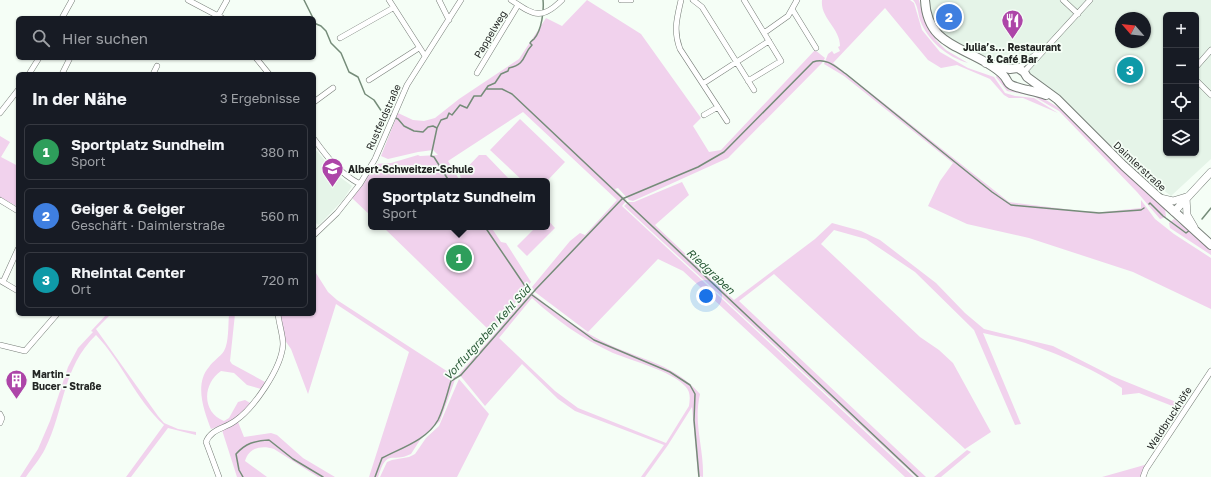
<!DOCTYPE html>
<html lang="de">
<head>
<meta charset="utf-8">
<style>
  body { margin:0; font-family:"Golos Text",sans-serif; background:#20242c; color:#f1f3f6 }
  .controls { position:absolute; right:12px; top:12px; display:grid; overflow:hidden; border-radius:6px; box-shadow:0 1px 3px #0004 }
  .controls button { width:36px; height:36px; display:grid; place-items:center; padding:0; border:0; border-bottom:1px solid #363941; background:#171b24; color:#f1f3f6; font:20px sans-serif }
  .compass { position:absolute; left:1115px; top:12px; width:36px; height:36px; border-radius:50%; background:#171b24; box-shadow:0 1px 3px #0004; rotate:298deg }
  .you { position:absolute; left:706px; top:296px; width:14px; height:14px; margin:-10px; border:3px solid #fff; border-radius:50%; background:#1a73e8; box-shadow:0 0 0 6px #1a73e833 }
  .badge { display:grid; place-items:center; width:26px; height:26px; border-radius:50%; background:#0b8043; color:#fff; font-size:13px; font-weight:700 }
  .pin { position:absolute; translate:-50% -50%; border:2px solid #fff; box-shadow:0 1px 4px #0006 }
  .popup { position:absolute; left:368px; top:178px; width:182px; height:52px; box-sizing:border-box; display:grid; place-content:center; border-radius:6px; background:#171b24; filter:drop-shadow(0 1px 3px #0005); font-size:13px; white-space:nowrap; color:#9ea1a6 }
  .popup b { font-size:15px; color:#f1f3f6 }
  .popup::after { content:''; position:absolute; left:50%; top:100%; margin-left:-8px; border:8px solid transparent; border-top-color:#171b24 }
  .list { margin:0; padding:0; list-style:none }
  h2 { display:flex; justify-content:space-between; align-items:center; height:52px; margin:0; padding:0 16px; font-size:17px }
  h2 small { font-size:13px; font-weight:400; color:#9ea1a6 }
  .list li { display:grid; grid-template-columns:26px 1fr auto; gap:12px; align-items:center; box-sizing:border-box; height:56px; margin:0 8px 8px; padding:0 8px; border:1px solid #363941; border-radius:6px }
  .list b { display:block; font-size:15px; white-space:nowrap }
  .list p { margin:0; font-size:13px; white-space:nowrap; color:#9ea1a6 }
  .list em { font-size:13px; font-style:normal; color:#9ea1a6 }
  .icon { flex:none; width:22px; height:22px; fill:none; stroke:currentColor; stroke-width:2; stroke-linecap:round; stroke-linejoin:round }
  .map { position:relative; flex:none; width:1211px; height:477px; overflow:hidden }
  .search { position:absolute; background:#171b24; box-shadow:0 1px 3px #0004; left:16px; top:16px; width:300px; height:44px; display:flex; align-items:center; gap:10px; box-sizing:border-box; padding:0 14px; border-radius:6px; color:#9ea1a6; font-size:15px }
  .panel { position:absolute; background:#171b24; box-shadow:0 1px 3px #0004; left:16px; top:72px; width:300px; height:244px; border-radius:6px }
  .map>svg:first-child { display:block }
  .built { fill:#e5f4e8; fill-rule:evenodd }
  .green { fill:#f1d2ed; fill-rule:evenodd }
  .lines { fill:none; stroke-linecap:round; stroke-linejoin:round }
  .stream { stroke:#758c79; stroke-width:1.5 }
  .street-casing { stroke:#767d77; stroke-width:6 }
  .secondary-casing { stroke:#767d77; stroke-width:8 }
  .primary-casing { stroke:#767d77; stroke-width:10 }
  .street { stroke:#fff; stroke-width:5 }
  .secondary { stroke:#fff; stroke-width:7 }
  .primary { stroke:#fff; stroke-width:8 }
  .labels { text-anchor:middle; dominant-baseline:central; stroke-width:3.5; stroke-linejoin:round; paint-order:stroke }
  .street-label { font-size:10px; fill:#232624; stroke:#f5fef6 }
  .poi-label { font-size:10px; font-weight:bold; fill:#232624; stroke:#f5fef6; text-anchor:start }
  .water-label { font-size:11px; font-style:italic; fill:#275835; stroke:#f5fef6 }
</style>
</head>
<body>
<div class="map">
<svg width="1211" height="477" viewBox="0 0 1211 477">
  <rect width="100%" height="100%" fill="#f5fef6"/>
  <path class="built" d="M925 0H1211V159L1171 196 1118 154 1057 96 1020 72 970 54 936 32ZM1166 15H1196V153H1166ZM1121 18H1145V42H1121Z
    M317 151 336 174 352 186 343 200 319 225 314 222V152Z"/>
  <path class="green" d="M587 0 641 34 701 118 693 126 709 152 721 150 815 50 825 58 822 63 728 158 633 201 629 200 618 188 615 189 627 200 622 206 914 477H905L683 271 658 259 588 332 535 292 532 287 570 241 580 233 585 235 617 200 523 112 448 161 460 181H371V216L352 198 375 164 391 163 418 155 420 156 438 155 433 150 418 152 388 159 381 156 398 113 413 120 424 121 435 118 459 99 519 59 546 18 562 26Z
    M822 0H910L914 3 922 30 940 52 968 68 994 77 1005 93 1015 96 1034 98 1058 113 1023 98H1009L1004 95 990 79 957 65 941 68 928 60 885 8 833 63 1009 202 1081 211 1102 212 1141 208V200L1155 219 1174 234 1211 258V309L1133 272 1029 238 967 224 928 206 940 181 953 163 844 76 824 64 828 54 832 51 834 54 840 51 838 47 840 46C840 28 820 18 822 0Z
    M913 0H919L924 20 936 40 946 50 968 63C947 57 928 41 920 20 918 14 918 5 913 0Z
    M997 75 1009 90 1036 94 1061 109 1165 209 1166 217 1160 219 1137 192 1059 111 1033 96 1007 91 996 77Z
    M520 119 565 162 547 181H523L490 150Z
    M0 136 10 142 1 157 18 166V207L0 197Z
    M479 155H486L511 181H462L460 175Z
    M682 182 689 195 655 225 734 300 815 239 832 223 861 231 880 240 936 283 965 313 984 329 1053 346 1112 376 1186 406 1180 409 1139 393 1122 395V388C1099 372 1061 355 1034 346 1018 340 1000 337 983 333L1021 424 1015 425 974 330 915 272 866 239 834 230 821 244 920 337 939 350 953 363 991 432 965 449 774 274 739 301 926 477H916L624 206 628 202H634Z
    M547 219 555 228 527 256 517 246 536 227H547Z
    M1174 219 1211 249V255L1170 228 1169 223Z
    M383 227H491L501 242 506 243 531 282 493 332 490 331Z
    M314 270 328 292 337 300 456 377 440 421 420 440 411 454C390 464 388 447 378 477H369L409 352 336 304 308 394 291 349 284 339 280 314H314Z
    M528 292H531C555 312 582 332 610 345 643 360 675 365 700 394 693 424 704 447 703 477L698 476 692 407 668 445 645 477H641L664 445 575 411 558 399 522 364 485 406 459 374 498 330ZM532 298C557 321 583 339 613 353 633 361 671 371 685 386 691 392 690 399 689 406L666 443 578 408 555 391 499 338Z
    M107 314H111L96 329 158 416 164 423 178 429 196 432V435L168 428 131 477H126L164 425C136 400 122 362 96 335 62 368 65 409 45 449 40 459 32 468 26 477H20L38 449 50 421 68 367 78 348 93 332 91 331Z
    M229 314H235L230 361 232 364 265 382 261 389 247 385 234 373 221 371C203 383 201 412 224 421L229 418 238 402 245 400 252 404C240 417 228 424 211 429 204 411 194 384 209 367 213 361 220 357 224 351 229 342 228 325 229 314Z
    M459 379 489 414 457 477H380L387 462 392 460 409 457 415 454 426 438 439 426Z
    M238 422 244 437 271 433 277 435 303 458 335 477H318L274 449C262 445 249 447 245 461L267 477H237L222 430Z
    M967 450 971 452 941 477H934Z
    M1148 464 1144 473 1140 477H1102Z"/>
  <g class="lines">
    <path class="stream" d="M304 0 313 18
      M314 23 321 26 326 31 331 43 341 53 349 72 358 77 365 94 374 100 382 112 398 119 404 126 414 131 423 132 428 127 433 126 437 128 441 120 447 118 449 113 452 115 460 105 467 108 474 96H481L488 86 495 83 501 74 508 71 509 68C527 64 522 55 532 45L530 43C531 41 533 40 534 39 542 30 544 10 543 0
      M487 89H502L512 94 918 477
      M437 128 431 156 434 157 449 181
      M1149 204 1150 203 1163 216 1186 233 1190 230
      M1202 219 1211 208
      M485 227 525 286
      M532 295 594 340 670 372 690 385 695 394 694 420 699 477
      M243 477 239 470 236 454C246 443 254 441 269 440L293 459 323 477
      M375 477 382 458C401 448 427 440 438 420 444 408 447 394 451 381L461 375 536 289 622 199 698 167 724 152 813 62C826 57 836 67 846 74L992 192 1011 205 1099 213 1141 210 1144 208"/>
    <defs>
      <path id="street" d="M188 0 222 18
        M389 0 425 56
        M439 0 449 20
        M511 0C534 15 541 21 562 0
        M621 0H631
        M681 0C677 18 673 31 680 49L727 121
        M693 0 702 7 754 90
        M744 0 781 61 748 81
        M1063 0 1078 14
        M792 9 816 48
        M218 16 227 0
        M62 18 72 0
        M764 33 788 16 797 0
        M340 38 393 8
        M256 58 269 74
        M1196 67 1211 50
        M1018 68 1036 54
        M1024 72 1090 0
        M477 73 518 5
        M29 74 39 58
        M62 74 70 58
        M153 74 157 66
        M369 80 419 48
        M1196 80 1211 95
        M704 83 769 41
        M314 102 333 88
        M0 113 18 90
        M704 115 718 107
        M314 139C327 157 339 173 360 184
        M0 200 18 211
        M314 235 337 213 360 184 375 159 407 85 461 0
        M1 281 18 291
        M3 282 18 249
        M0 345 25 351 57 314
        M0 414 2 418 0 423
        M219 477 206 442C211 429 224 429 235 421 253 409 282 368 283 344 283 335 279 324 278 314
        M1143 477 1146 469 1211 371"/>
      <path id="secondary" d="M1186 197 1187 215 1194 227
        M1160 198 1173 201 1186 197
        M1174 212 1211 172"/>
      <path id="primary" d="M925 0C927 42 957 45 987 63 992 66 1000 71 1004 76 1007 79 1007 83 1011 85 1019 89 1036 91 1046 95
        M986 63 1010 69 1018 68 1024 72 1027 77 1057 99 1124 166 1211 245"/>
    </defs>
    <use href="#street" class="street-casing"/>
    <use href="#secondary" class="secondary-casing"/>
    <use href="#primary" class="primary-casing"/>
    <use href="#street" class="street"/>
    <use href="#secondary" class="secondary"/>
    <use href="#primary" class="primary"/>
  </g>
  <defs>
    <symbol id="restaurant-pin" viewBox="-11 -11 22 30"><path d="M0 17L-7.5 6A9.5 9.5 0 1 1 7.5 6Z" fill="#ad45a8" stroke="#f5fef6"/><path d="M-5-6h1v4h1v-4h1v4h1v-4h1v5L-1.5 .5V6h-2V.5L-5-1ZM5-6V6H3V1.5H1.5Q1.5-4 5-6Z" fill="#fff"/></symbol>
    <symbol id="school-pin" viewBox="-11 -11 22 30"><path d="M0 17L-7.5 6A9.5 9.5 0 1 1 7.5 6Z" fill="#ad45a8" stroke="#f5fef6"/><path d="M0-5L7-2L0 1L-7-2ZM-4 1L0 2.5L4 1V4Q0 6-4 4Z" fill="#fff"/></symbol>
    <symbol id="building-pin" viewBox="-11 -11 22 30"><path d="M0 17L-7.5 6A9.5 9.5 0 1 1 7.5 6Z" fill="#ad45a8" stroke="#f5fef6"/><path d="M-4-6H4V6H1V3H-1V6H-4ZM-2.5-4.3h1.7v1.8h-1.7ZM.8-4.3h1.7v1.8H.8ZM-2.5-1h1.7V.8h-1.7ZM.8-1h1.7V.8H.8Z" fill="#fff"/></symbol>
  </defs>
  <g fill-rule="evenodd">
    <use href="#restaurant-pin" x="1000" y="8" width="25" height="34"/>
    <use href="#school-pin" x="320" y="156" width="25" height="34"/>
    <use href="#building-pin" x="4" y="368" width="25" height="34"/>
  </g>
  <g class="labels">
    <g class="street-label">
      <text transform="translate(490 34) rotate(-59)">Pappelweg</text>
      <text transform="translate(383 117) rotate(-66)">Rustfeldstraße</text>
      <text transform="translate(1140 166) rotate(43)">Daimlerstraße</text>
      <text transform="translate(1169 418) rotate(-57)">Waldbruckhöfe</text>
    </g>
    <g class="poi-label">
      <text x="1012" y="47" text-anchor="middle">Julia’s… Restaurant<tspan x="1012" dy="12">&amp; Café Bar</tspan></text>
      <text x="348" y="169">Albert-Schweitzer-Schule</text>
      <text x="32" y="374">Martin -<tspan x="32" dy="12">Bucer - Straße</tspan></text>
    </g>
    <g class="water-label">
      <text transform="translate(711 271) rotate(43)">Riedgraben</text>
      <text transform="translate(487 332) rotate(-48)">Vorflutgraben Kehl Süd</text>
    </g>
  </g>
</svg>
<div class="controls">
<button>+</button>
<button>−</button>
<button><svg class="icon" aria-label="locate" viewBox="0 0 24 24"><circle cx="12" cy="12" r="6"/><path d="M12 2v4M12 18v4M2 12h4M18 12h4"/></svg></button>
<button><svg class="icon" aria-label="layers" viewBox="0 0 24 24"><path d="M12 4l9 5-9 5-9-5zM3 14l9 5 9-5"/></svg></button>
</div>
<svg class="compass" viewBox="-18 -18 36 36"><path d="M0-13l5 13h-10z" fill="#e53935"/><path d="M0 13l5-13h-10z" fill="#9ea1a6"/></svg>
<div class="you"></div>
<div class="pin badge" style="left:459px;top:258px;background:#2e9e5b">1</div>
<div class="popup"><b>Sportplatz Sundheim</b>Sport</div>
<div class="pin badge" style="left:949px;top:17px;background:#3f7fe0">2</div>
<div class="pin badge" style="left:1130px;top:70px;background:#0f9aa8">3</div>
<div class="search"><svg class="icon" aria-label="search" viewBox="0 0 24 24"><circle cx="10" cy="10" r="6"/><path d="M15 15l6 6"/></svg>Hier suchen</div>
<section class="panel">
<h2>In der Nähe<small>3 Ergebnisse</small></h2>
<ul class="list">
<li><span class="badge" style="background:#2e9e5b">1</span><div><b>Sportplatz Sundheim</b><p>Sport</p></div><em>380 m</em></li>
<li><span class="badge" style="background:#3f7fe0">2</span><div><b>Geiger &amp; Geiger</b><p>Geschäft · Daimlerstraße</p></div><em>560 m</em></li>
<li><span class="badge" style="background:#0f9aa8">3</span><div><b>Rheintal Center</b><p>Ort</p></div><em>720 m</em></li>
</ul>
</section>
</div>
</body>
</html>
